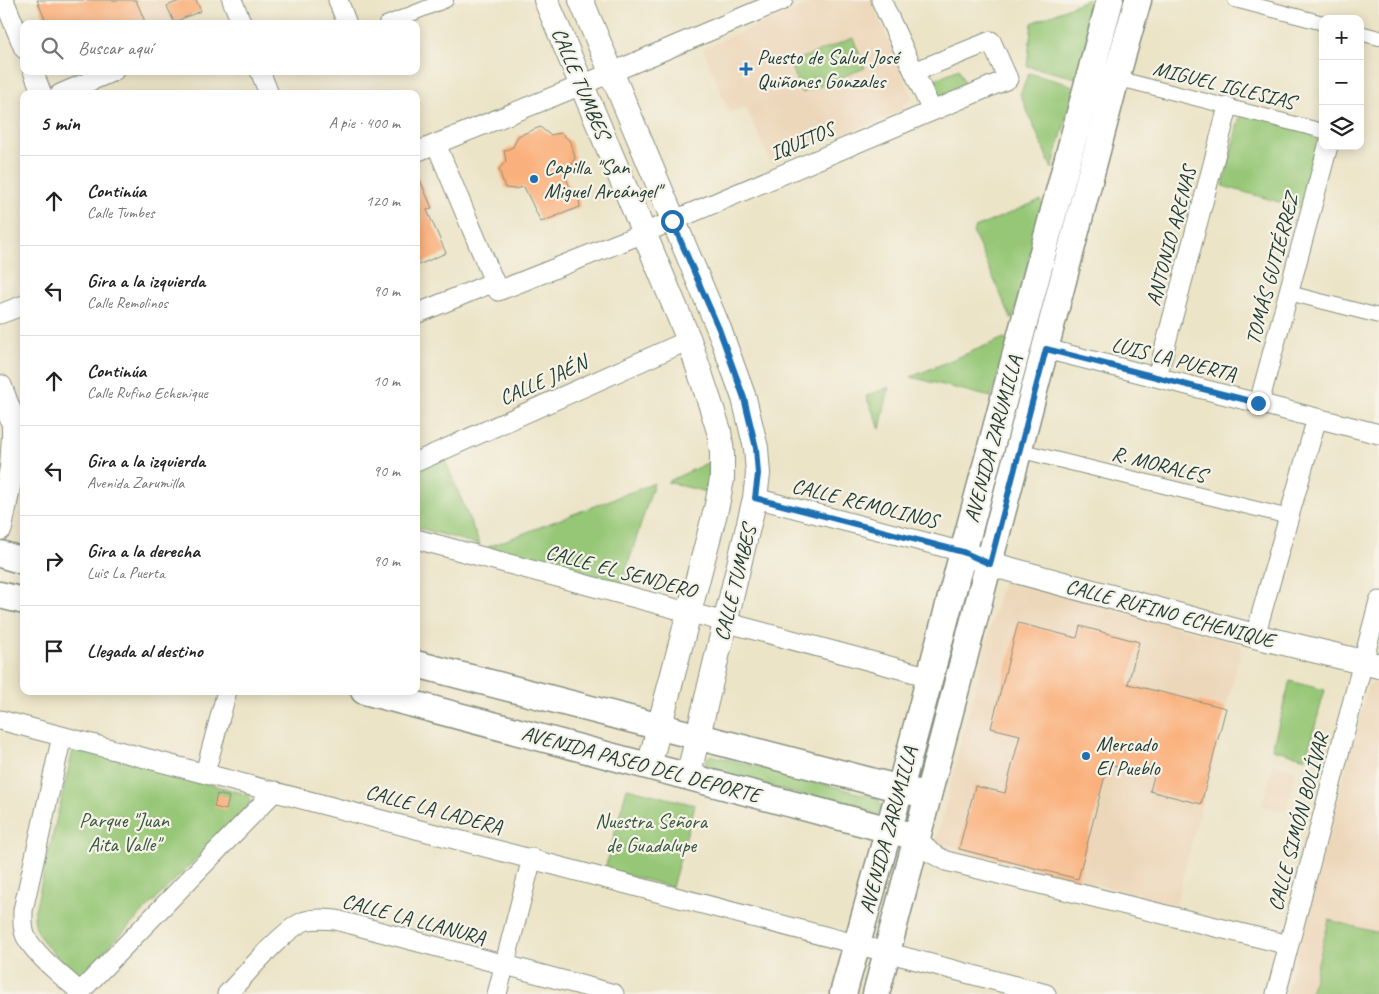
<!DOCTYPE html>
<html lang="es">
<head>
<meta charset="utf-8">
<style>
  body { margin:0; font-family:Caveat,sans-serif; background:#f2f2f2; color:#222 }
  .controls { position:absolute; right:15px; top:15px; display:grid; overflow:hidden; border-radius:10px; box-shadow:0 2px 12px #0003 }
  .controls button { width:45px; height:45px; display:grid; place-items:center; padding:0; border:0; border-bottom:1px solid #e0e0e0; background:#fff; color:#222; font:25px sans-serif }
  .stop { position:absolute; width:15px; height:15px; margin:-11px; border:4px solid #1f6fb2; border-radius:50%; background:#fff }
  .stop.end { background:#1f6fb2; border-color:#fff; box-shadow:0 1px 5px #0008 }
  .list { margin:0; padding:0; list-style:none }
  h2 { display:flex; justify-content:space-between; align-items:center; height:65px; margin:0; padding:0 20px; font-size:21px }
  h2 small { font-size:16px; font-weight:400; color:#767676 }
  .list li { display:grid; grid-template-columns:32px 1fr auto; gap:15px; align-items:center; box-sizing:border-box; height:90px; padding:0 20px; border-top:1px solid #e0e0e0 }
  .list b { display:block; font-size:19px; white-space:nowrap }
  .list p { margin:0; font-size:16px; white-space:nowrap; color:#767676 }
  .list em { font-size:16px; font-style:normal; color:#767676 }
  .icon { flex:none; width:28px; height:28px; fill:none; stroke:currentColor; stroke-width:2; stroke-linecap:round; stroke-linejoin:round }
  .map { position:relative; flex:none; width:1379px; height:994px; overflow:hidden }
  .search { position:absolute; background:#fff; box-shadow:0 2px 12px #0003; left:20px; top:20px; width:400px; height:55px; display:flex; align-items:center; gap:12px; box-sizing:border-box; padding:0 18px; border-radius:10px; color:#767676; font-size:19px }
  .panel { position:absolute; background:#fff; box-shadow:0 2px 12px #0003; left:20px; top:90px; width:400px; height:605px; border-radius:10px }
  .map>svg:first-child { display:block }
  .built { fill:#edd7ba }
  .green { fill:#96c776; stroke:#5a8255 }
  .building { fill:#fab07c }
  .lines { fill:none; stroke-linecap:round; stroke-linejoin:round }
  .pedestrian-casing { stroke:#86907e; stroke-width:16 }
  .minor-casing { stroke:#86907e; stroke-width:21 }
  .tertiary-casing { stroke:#86907e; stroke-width:26 }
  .secondary-casing { stroke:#86907e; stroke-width:29 }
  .pedestrian { stroke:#fff; stroke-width:14 }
  .minor { stroke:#fff; stroke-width:19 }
  .tertiary { stroke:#fff; stroke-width:24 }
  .secondary { stroke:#fff; stroke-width:26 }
  .route { stroke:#1f6fb2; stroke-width:6 }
  .poi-dot { fill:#1f6fb2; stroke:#f7f3e8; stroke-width:2 }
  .labels { text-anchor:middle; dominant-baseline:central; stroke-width:4.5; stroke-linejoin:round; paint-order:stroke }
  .poi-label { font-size:21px; fill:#1f3d34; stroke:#f7f3e8; text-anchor:start }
  .street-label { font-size:21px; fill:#1f3d34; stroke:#f7f3e8 }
  .park-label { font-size:21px; fill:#375941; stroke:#f7f3e8 }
</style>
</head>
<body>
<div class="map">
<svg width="1379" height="994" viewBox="0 0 1379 994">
  <rect width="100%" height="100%" fill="#f7f3e8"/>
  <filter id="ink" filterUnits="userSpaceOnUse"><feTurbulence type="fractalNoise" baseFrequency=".02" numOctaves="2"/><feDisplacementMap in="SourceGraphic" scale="10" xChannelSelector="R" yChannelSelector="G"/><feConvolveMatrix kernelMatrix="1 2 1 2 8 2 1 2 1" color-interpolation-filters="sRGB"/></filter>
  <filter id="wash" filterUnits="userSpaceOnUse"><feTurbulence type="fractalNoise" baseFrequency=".0096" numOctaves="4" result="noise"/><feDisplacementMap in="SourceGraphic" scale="20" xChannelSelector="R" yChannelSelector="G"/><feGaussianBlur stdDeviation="1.12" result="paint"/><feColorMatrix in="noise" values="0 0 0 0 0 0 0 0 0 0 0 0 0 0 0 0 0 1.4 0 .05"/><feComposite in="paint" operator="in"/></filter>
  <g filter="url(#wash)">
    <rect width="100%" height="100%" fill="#ece4c7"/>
    <path class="built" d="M37 0H196L201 11 171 24H47Z
      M820 0H871L912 96 910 101 903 104 904 110 771 163 746 107 729 113 703 48Z
      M1003 579 1242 645 1176 905 936 842Z
      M1379 681V994H1286L1368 686Z
      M1273 764 1296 770 1285 811 1262 806Z"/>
    <path class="green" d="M1086 0H1099L1076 78 1027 66 1032 23Z
      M853 38 865 68 802 93 789 63Z
      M959 69 966 88 941 99 934 83 935 79Z
      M1029 73 1071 85 1074 90 1052 169 1020 94Z
      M1241 111 1323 134V146L1307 210 1223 186Z
      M1040 200 1044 204 1013 318H1011L973 232 975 228Z
      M1004 338 1008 341 991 397 911 377Z
      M889 387 880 429 866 396Z
      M441 450 480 545 416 527V461Z
      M709 462V479L706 492 667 482Z
      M654 483 622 583 488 547Z
      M1290 681 1325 690 1306 758 1272 749Z
      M74 746 249 795 250 804 80 976C60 958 34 943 34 914Z
      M711 755 878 798 882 808 877 816 707 769 705 763 707 758Z
      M627 788 695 805 672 887 605 869Z
      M1329 920 1379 933V994H1310Z"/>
    <g id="blocks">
      <path class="building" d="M37 0H136L146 24H47Z
        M182 0H196L201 11 174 22 167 6Z
        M540 127 550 135 561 133 571 142 575 158 571 166 563 170 572 193 578 191 580 207 541 222 524 187 514 189 505 188 499 169 506 161 504 151 513 147 518 136Z
        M416 171 432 208 427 210 446 253 416 266Z
        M1018 623 1077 638 1080 626 1139 642 1128 684 1226 708 1201 804 1150 791 1154 776 1108 764 1078 879 959 849 975 786 1005 793 1020 735 991 728Z
        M217 794 229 797 226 810 214 807Z"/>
    </g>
  </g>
  <g filter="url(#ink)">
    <use href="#blocks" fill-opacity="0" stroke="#86907e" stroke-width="1"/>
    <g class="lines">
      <defs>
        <path id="pedestrian" d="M1235 0 1323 23
          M386 24 446 0
          M1360 33 1379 38
          M1116 78 1323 131
          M1289 293 1379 316
          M1018 450 1289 517"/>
        <path id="minor" d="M4 0 24 49
          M232 0 242 24
          M338 0 347 24
          M881 0 932 111
          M33 71 42 94
          M260 71 269 94
          M60 94 114 71
          M436 144 498 291 644 233 1008 79 991 41 914 72
          M416 152 582 85 783 0
          M0 314 24 305
          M416 314 494 282
          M1046 349 1379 434
          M1157 377 1228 107
          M1259 403 1328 146
          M416 462 689 340
          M755 498 963 552
          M416 539 930 677
          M1255 636 1317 418
          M0 720 1046 994
          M62 736 23 910C23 919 22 929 26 937 37 957 65 978 82 994
          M205 773 227 691
          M917 837 931 853 946 861 1289 945
          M80 992 275 791
          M227 994C245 976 283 929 305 921 315 918 325 919 336 920L614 994
          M497 994 532 858
          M1276 994 1379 601"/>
        <path id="tertiary" d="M546 0 689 340 712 409 719 431 722 453V479L717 505 649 766
          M581 0 719 329 744 398 756 448 758 474 755 498 688 777
          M0 387 14 424V436L12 468 0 528
          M963 552 990 564 1255 636 1379 666"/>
        <path id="secondary" d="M0 554 24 561
          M0 595 24 601
          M416 664 917 793
          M364 691 905 834
          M843 994 900 789 1110 0
          M876 994 1116 78 1138 0"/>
      </defs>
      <use href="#pedestrian" class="pedestrian-casing"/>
      <use href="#minor" class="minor-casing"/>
      <use href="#tertiary" class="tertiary-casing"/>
      <use href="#secondary" class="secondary-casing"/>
      <use href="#pedestrian" class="pedestrian"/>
      <use href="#minor" class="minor"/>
      <use href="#tertiary" class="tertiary"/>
      <use href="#secondary" class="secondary"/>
    </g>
  </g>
  <g class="lines" filter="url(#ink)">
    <path class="route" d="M672 221 719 329 744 398 756 448 758 474 755 498 963 552 990 564 1046 349 1258 403"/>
  </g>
  <g class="poi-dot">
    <path d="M743.5 61.5h5v5h5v5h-5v5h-5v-5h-5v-5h5z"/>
    <circle cx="534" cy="179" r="5"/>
    <circle cx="1086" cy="756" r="5"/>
  </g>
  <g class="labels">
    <g class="poi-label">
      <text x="757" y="57">Puesto de Salud José<tspan x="757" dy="24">Quiñones Gonzales</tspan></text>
      <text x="544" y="167">Capilla "San<tspan x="544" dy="24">Miguel Arcángel"</tspan></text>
      <text x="1096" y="744">Mercado<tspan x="1096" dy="24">El Pueblo</tspan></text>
    </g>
    <g class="street-label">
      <text transform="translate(581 83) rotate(67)">CALLE TUMBES</text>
      <text transform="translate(1224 85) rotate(14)">MIGUEL IGLESIAS</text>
      <text transform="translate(802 141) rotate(-23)">IQUITOS</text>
      <text transform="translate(1171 236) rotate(-75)">ANTONIO ARENAS</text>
      <text transform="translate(1272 269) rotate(-75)">TOMÁS GUTIÉRREZ</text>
      <text transform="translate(1174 359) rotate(14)">LUIS LA PUERTA</text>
      <text transform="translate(543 380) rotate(-24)">CALLE JAÉN</text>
      <text transform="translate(993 439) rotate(-75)">AVENIDA ZARUMILLA</text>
      <text transform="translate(1159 464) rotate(14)">R. MORALES</text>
      <text transform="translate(865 503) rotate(14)">CALLE REMOLINOS</text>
      <text transform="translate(621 571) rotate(15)">CALLE EL SENDERO</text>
      <text transform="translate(735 583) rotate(-76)">CALLE TUMBES</text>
      <text transform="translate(1170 613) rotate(15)">CALLE RUFINO ECHENIQUE</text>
      <text transform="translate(641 764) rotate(15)">AVENIDA PASEO DEL DEPORTE</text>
      <text transform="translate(434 809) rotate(15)">CALLE LA LADERA</text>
      <text transform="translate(1298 822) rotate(-75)">CALLE SIMÓN BOLÍVAR</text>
      <text transform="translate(888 830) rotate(-75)">AVENIDA ZARUMILLA</text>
      <text transform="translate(414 919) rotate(15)">CALLE LA LLANURA</text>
    </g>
    <g class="park-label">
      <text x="124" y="820">Parque "Juan<tspan x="124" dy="24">Aita Valle"</tspan></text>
      <text x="651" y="821">Nuestra Señora<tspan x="651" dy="24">de Guadalupe</tspan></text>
    </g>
  </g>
</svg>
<div class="controls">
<button>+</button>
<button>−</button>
<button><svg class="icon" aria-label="layers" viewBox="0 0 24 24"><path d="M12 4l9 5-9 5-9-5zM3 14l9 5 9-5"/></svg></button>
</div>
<div class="stop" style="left:672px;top:221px"></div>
<div class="stop end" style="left:1258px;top:403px"></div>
<div class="search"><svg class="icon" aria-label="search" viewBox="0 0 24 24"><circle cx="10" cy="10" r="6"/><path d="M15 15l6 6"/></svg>Buscar aquí</div>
<section class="panel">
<h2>5 min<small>A pie · 400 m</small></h2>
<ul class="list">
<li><svg class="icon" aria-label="ahead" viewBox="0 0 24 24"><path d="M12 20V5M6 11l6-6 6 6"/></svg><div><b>Continúa</b><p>Calle Tumbes</p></div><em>120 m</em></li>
<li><svg class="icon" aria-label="left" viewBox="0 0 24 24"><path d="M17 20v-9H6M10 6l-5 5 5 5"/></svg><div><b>Gira a la izquierda</b><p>Calle Remolinos</p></div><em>90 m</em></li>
<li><svg class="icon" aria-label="ahead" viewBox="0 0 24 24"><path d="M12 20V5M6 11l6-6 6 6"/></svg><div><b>Continúa</b><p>Calle Rufino Echenique</p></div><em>10 m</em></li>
<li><svg class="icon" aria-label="left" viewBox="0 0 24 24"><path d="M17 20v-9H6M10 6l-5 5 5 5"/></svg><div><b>Gira a la izquierda</b><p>Avenida Zarumilla</p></div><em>90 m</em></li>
<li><svg class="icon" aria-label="right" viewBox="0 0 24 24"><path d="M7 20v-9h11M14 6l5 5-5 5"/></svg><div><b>Gira a la derecha</b><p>Luis La Puerta</p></div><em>90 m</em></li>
<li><svg class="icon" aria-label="arrive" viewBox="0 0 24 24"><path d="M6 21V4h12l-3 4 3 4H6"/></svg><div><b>Llegada al destino</b></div></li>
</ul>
</section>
</div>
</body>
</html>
